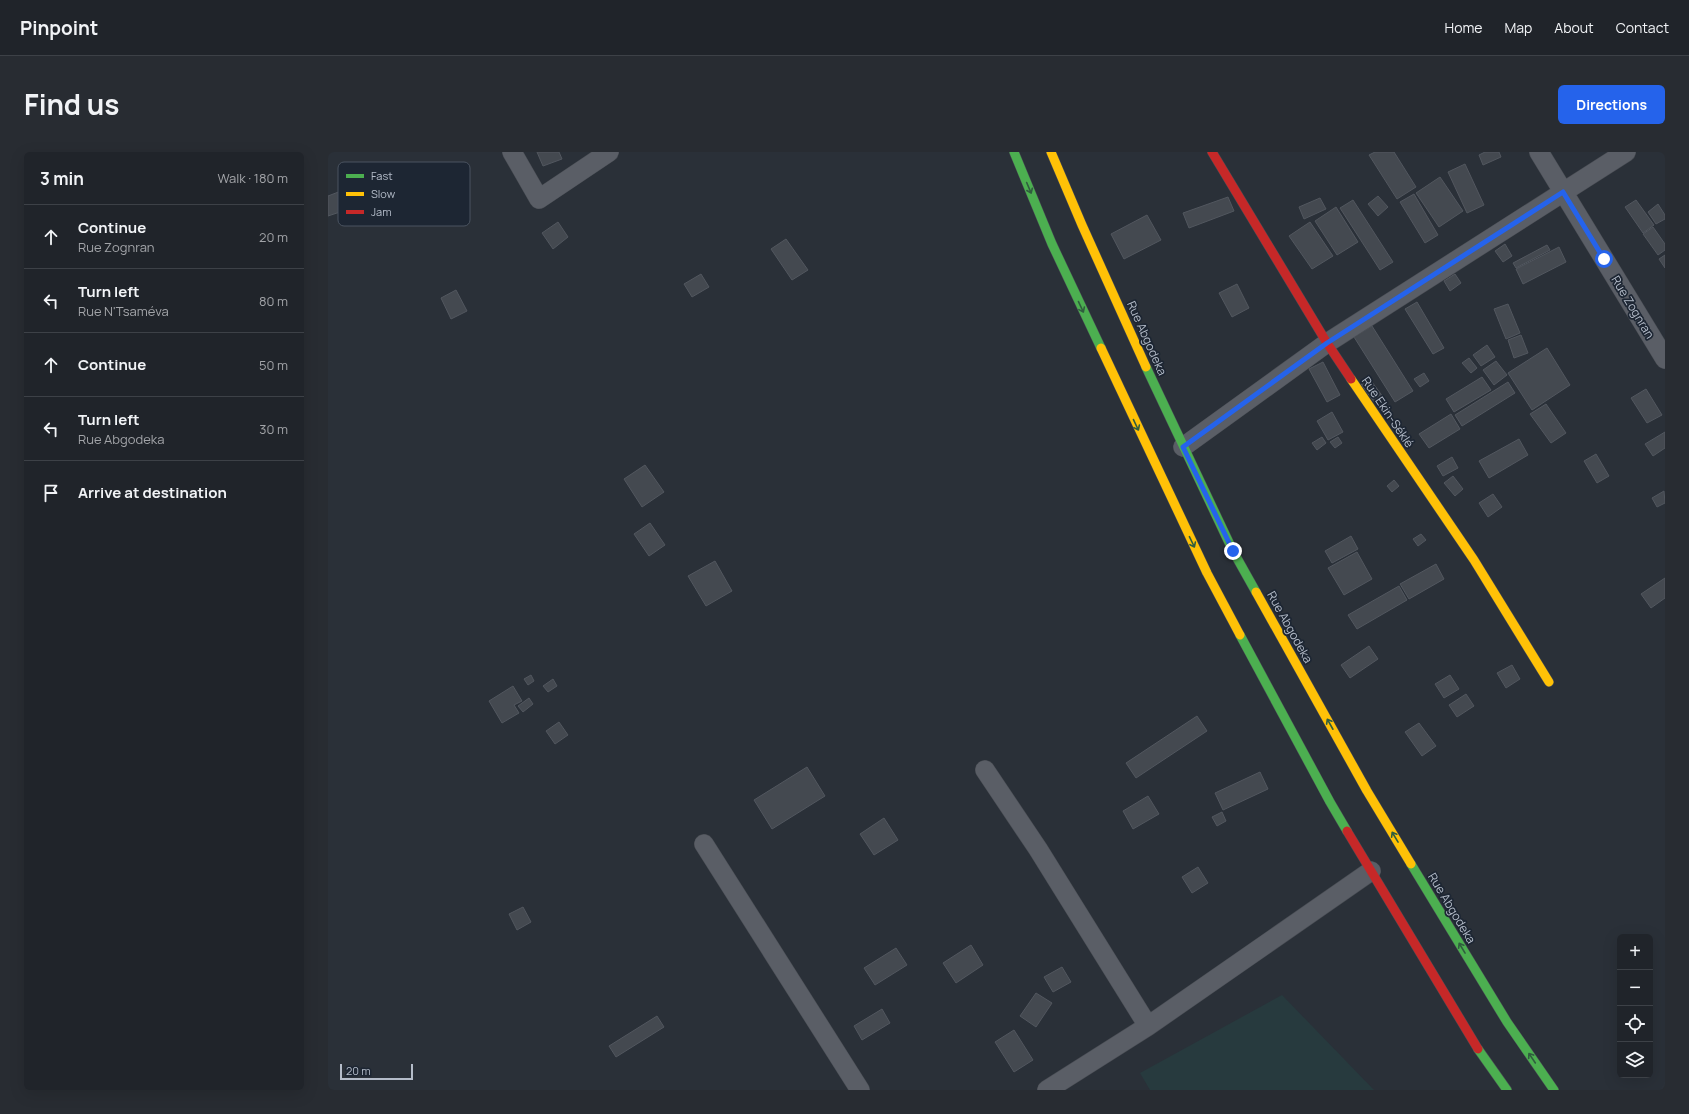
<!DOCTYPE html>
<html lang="en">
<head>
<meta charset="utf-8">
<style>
  body { margin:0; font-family:Manrope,sans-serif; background:#282c32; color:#f1f3f6 }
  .controls { position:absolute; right:12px; bottom:12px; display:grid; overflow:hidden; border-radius:6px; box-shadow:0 4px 16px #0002 }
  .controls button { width:36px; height:36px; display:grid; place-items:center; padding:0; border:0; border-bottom:1px solid #3d4147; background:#20242a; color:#f1f3f6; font:20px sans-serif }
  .scale { position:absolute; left:12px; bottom:10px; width:73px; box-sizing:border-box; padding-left:4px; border:2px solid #b4bcc9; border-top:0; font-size:11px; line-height:14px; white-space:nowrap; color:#b4bcc9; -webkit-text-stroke:3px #1d2633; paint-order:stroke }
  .stop { position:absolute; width:12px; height:12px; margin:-9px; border:3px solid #2563eb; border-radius:50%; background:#fff }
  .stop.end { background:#2563eb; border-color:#fff; box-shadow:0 1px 4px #0008 }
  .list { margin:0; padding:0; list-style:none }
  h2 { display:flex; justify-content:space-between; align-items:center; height:52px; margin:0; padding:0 16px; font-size:17px }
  h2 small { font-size:13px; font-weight:400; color:#a2a4a8 }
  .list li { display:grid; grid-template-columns:26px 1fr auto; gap:12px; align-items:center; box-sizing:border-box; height:64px; padding:0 16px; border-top:1px solid #3d4147 }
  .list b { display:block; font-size:15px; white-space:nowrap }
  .list p { margin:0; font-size:13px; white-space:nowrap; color:#a2a4a8 }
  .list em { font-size:13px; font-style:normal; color:#a2a4a8 }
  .icon { flex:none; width:22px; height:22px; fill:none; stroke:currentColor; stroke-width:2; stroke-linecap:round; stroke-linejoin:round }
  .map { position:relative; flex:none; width:1337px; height:938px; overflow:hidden; border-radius:6px }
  header { display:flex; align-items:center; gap:24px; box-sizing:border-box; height:56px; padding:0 20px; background:#20242a; border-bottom:1px solid #3d4147 }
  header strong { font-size:19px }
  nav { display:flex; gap:22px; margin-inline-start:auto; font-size:14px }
  .intro { display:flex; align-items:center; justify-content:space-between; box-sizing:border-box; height:96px; padding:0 24px }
  h1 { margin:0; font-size:28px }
  .button { padding:10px 18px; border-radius:6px; background:#2563eb; color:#fff; font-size:14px; font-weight:700 }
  main { display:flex; gap:24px; padding:0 24px }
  aside { flex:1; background:#20242a; border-radius:6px; box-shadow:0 4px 16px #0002 }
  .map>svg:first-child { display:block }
  .green { fill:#273a3e }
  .building { fill:#444950; stroke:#52575f }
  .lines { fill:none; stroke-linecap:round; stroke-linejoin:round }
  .street-casing { stroke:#484c53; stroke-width:20 }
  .fast-casing { stroke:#484c53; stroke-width:10 }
  .slow-casing { stroke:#484c53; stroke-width:10 }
  .jam-casing { stroke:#484c53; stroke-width:10 }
  .street { stroke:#5a5e66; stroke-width:19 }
  .fast { stroke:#4caf50; stroke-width:9 }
  .slow { stroke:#ffc107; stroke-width:9 }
  .jam { stroke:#c62828; stroke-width:9 }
  .oneway { stroke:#305d3f }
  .route { stroke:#2563eb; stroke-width:5 }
  .labels { text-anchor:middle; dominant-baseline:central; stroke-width:3.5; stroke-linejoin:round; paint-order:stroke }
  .street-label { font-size:12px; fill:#b4bcc9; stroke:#1d2633 }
  .key { fill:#1d2633; stroke:#4a5360; stroke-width:1 }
  .key-label { font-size:11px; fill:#b4bcc9 }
</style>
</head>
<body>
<header>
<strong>Pinpoint</strong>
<nav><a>Home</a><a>Map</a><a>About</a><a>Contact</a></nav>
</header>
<div class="intro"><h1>Find us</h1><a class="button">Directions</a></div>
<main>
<aside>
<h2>3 min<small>Walk · 180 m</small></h2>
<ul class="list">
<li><svg class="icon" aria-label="ahead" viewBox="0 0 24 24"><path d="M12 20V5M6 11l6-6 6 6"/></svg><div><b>Continue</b><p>Rue Zognran</p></div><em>20 m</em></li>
<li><svg class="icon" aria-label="left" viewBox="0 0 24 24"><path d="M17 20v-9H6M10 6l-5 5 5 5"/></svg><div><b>Turn left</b><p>Rue N'Tsaméva</p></div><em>80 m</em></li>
<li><svg class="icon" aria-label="ahead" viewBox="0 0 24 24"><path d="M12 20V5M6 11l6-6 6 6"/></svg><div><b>Continue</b></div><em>50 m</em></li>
<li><svg class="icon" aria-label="left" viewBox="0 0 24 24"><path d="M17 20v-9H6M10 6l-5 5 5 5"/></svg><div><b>Turn left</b><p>Rue Abgodeka</p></div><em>30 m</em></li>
<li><svg class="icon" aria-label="arrive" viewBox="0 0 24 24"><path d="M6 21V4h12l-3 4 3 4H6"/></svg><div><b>Arrive at destination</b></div></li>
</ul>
</aside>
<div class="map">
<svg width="1337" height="938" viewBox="0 0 1337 938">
  <rect width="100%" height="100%" fill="#2a3038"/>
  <path class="green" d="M954 843 1046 938H822L812 921Z"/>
  <path class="building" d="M209 0H231L234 7 215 14Z
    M1047 0H1066L1088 35 1069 47 1041 3Z
    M1157 0H1171L1173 5 1155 13 1151 3Z
    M1137 12 1156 53 1139 61 1120 20Z
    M1112 25 1135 59 1111 75 1088 41Z
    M26 34 33 53 0 64V44Z
    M1086 42 1110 83 1097 91 1072 50Z
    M1050 44 1060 55 1050 64 1040 52Z
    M900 45 906 59 861 76 855 61Z
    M992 46 998 57 976 67 971 55Z
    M1025 48 1065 110 1052 118 1012 56Z
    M1308 48 1326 73 1315 81 1297 55Z
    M1330 52 1337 63V67L1328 72 1320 60Z
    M1008 55 1030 90 1009 103 987 69Z
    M819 63 833 88 796 107 783 82Z
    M230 70 240 85 225 97 214 81Z
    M982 70 1005 104 984 117 961 84Z
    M1325 75 1337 92V98L1330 103 1315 82Z
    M458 87 480 118 464 128 443 97Z
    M1177 92 1184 104 1175 110 1167 99Z
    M1219 93 1222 98 1188 116 1185 111Z
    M1231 95 1238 110 1195 132 1188 117Z
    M1337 103V116L1331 107Z
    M373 122 381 135 364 145 356 132Z
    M1127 122 1133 131 1122 139 1116 129Z
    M909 132 921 156 904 165 891 141Z
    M128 138 139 159 123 167 113 146Z
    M1089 150 1116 196 1105 202 1077 157Z
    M1180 152 1192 181 1178 187 1166 157Z
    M1044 174 1085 239 1067 250 1026 185Z
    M1193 183 1200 201 1186 206 1180 188Z
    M1159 193 1167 205 1153 214 1145 203Z
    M1219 196 1242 233 1204 258 1180 221Z
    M1141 206 1149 216 1143 221 1134 211Z
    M1168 209 1179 223 1166 233 1155 218Z
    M995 210 1012 243 999 250 981 217Z
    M1096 221 1101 229 1092 235 1086 227Z
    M1154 225 1163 238 1126 260 1118 247Z
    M1041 226 1058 249 1050 255 1033 232Z
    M1180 230 1187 241 1134 274 1127 263Z
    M1318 237 1334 263 1319 271 1303 246Z
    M1218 252 1238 281 1223 291 1202 262Z
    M1004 260 1015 280 1000 288 989 269Z
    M1123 262 1132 277 1101 296 1091 282Z
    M1337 280V296L1325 304 1317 292Z
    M994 285 998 291 989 298 984 291Z
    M1010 285 1014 291 1007 296 1002 290Z
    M1191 287 1200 303 1161 326 1151 309Z
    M1268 302 1281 324 1269 331 1256 309Z
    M1124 305 1130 316 1115 324 1109 314Z
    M317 313 336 340 314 355 296 327Z
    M1125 324 1135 337 1127 344 1116 331Z
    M1066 328 1071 334 1064 340 1059 334Z
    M1336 339 1337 351 1329 355 1324 346Z
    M1165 342 1174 355 1160 365 1151 351Z
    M322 371 337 393 321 404 306 382Z
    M1093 382 1098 388 1090 394 1085 387Z
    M1023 384 1030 397 1004 411 997 399Z
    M1029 400 1044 427 1016 443 1000 416Z
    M387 409 404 439 378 454 360 424Z
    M1108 412 1116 427 1081 447 1072 432Z
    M1337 426V446L1323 456 1313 442Z
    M1071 434 1079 448 1029 477 1020 463Z
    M1041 494 1050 507 1022 526 1013 513Z
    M1184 513 1192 527 1178 536 1169 521Z
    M203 523 206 529 200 533 196 527Z
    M1122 523 1131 537 1116 546 1107 532Z
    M225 527 229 534 220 540 215 534Z
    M185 534 194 549 186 553 191 561 174 571 161 549Z
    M1138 542 1146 554 1129 565 1121 553Z
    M201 546 205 552 195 560 190 554Z
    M869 564 879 579 808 626 798 611Z
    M231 570 240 583 227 592 218 579Z
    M1091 571 1108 594 1094 604 1077 580Z
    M479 615 497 644 444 677 426 648Z
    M932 620 940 637 895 658 887 641Z
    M820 644 831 662 805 677 795 659Z
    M894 660 898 669 889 674 884 665Z
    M556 666 570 688 546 703 532 682Z
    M870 715 880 731 864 741 854 725Z
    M195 755 203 770 189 778 181 762Z
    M643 793 655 813 628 831 615 811Z
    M568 796 579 813 547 833 536 816Z
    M734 815 743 830 725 840 716 825Z
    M708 841 724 851 708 875 692 864Z
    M554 857 562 871 534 888 526 874Z
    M329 864 336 875 288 905 281 894Z
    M686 878 705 908 686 920 667 890Z"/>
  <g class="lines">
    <defs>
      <path id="street" d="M184 0 211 47 281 0
        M1211 0 1337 207
        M855 295 999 191 1298 0
        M657 618 710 697 820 874
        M376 692 532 938
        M719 938 820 874 1043 719"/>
      <path id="fast" d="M686 0 724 92 773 196
        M818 215 905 399 928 440
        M912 483 1002 650 1019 679
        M1083 712 1179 870 1226 938
        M1150 897 1179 938"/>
      <path id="slow" d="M723 0 754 73 818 215
        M773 196 879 421 912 483
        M1023 227 1146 408 1221 530
        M928 440 1039 639 1083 712"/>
      <path id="jam" d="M884 0 999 191 1023 227
        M1019 679 1150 897"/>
    </defs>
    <use href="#street" class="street-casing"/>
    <use href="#fast" class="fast-casing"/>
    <use href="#slow" class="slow-casing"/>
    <use href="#jam" class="jam-casing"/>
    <use href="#street" class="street"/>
    <use href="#fast" class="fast"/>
    <use href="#slow" class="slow"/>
    <use href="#jam" class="jam"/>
  </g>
  <defs><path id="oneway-shaft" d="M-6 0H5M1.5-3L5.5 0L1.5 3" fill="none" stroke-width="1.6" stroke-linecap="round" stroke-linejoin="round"/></defs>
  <g class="oneway">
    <use href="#oneway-shaft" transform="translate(701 36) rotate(67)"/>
    <use href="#oneway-shaft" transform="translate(753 155) rotate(65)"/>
    <use href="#oneway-shaft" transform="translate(808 273) rotate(65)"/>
    <use href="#oneway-shaft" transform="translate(864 390) rotate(64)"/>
    <use href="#oneway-shaft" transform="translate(1002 572) rotate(-119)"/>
    <use href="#oneway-shaft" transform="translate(1067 685) rotate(-121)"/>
    <use href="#oneway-shaft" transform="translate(1134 796) rotate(-121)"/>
    <use href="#oneway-shaft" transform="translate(1204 906) rotate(-124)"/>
  </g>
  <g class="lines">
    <path class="route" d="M905 399 855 295 999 191 1235 40 1276 107"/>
  </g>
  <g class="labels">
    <g class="street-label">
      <text transform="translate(1305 155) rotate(59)">Rue Zognran</text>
      <text transform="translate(819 186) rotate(66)">Rue Abgodeka</text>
      <text transform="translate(1060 260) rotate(56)">Rue Ekin-Séklé</text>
      <text transform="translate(962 475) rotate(61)">Rue Abgodeka</text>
      <text transform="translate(1124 756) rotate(59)">Rue Abgodeka</text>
    </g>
  </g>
  <rect x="10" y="10" width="132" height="64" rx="6" class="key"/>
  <rect x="18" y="22" width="18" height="4" fill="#4caf50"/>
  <rect x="18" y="40" width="18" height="4" fill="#ffc107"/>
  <rect x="18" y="58" width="18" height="4" fill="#c62828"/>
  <g class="key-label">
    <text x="43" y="28">Fast</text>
    <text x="43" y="46">Slow</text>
    <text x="43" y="64">Jam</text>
  </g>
</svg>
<div class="controls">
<button>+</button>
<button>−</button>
<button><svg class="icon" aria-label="locate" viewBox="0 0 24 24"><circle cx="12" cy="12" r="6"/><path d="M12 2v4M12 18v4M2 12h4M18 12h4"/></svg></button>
<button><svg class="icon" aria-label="layers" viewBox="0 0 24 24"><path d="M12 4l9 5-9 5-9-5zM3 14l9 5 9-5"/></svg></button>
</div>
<div class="scale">20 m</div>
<div class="stop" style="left:1276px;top:107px"></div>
<div class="stop end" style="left:905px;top:399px"></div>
</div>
</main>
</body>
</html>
